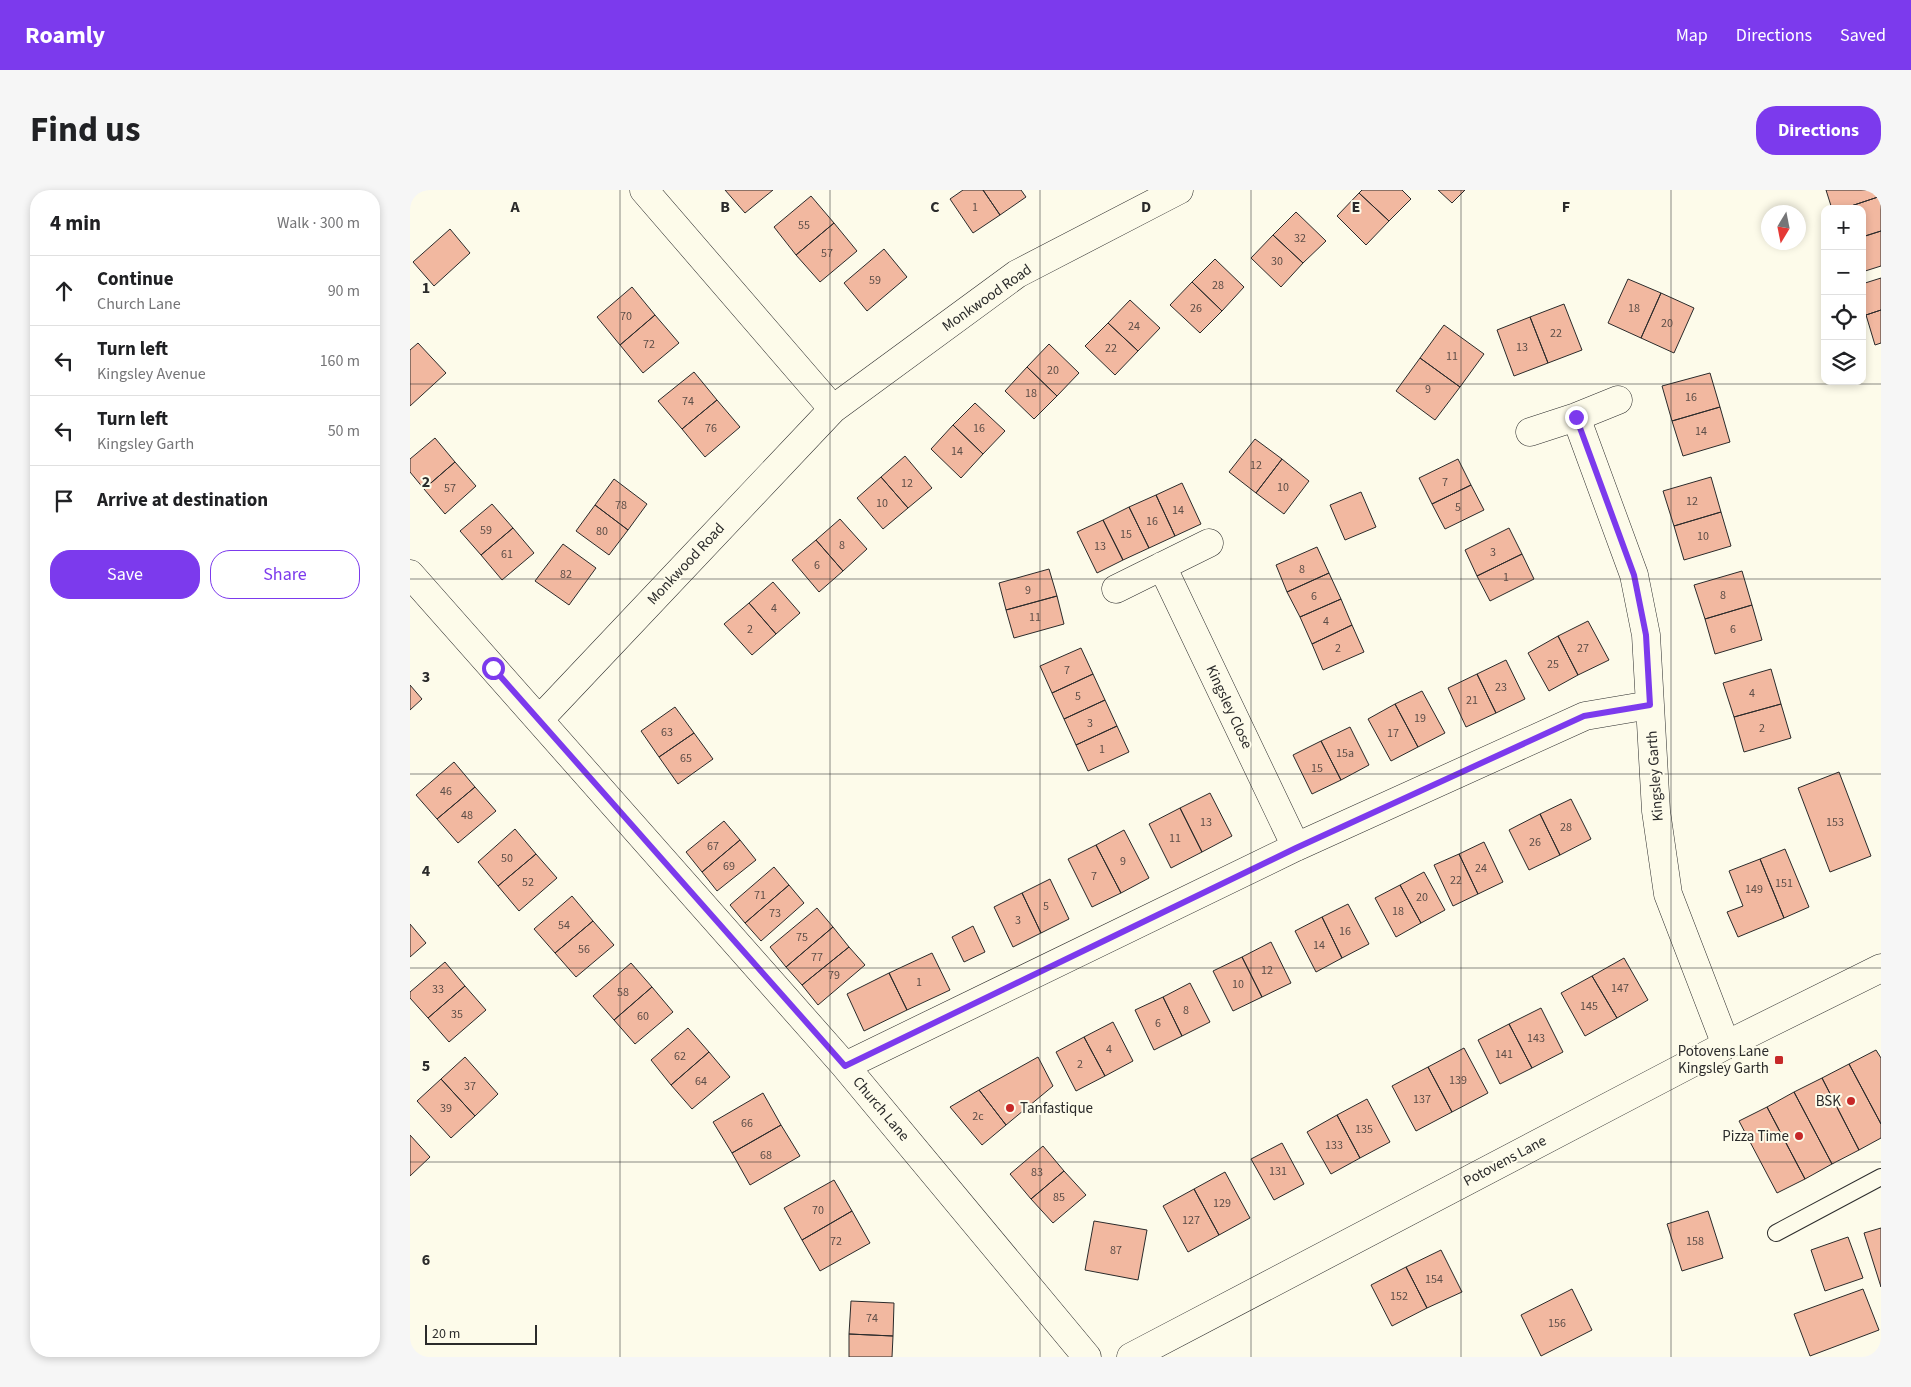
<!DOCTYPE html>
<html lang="en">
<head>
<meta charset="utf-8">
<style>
  body { margin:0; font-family:"Source Sans 3",sans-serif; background:#f6f6f6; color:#202124 }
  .controls { position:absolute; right:15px; top:15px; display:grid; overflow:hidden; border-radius:10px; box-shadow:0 2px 8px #0003 }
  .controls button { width:45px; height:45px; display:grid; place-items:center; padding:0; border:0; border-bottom:1px solid #e0e0e0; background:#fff; color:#202124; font:25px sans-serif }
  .compass { position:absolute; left:1351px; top:15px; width:45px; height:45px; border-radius:50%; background:#fff; box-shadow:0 2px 8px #0003; rotate:190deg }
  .scale { position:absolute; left:15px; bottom:12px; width:112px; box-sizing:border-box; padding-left:5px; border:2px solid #2b2b2b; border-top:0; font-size:14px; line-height:18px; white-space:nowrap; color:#2b2b2b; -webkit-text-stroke:4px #fdfbea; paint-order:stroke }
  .stop { position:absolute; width:15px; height:15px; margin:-11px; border:4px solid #7c3aed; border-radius:50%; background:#fff }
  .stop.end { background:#7c3aed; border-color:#fff; box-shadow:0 1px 5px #0008 }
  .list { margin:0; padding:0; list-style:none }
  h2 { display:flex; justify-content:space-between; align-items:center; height:65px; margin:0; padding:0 20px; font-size:21px }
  h2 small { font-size:16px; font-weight:400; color:#757577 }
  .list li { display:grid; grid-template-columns:32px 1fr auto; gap:15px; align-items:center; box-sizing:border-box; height:70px; padding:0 20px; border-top:1px solid #e0e0e0 }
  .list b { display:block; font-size:19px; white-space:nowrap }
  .list p { margin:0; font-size:16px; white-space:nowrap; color:#757577 }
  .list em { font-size:16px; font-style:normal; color:#757577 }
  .actions { display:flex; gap:10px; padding:15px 20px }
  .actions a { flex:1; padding:11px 0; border:1px solid #7c3aed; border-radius:20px; text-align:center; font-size:18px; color:#7c3aed }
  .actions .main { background:#7c3aed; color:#fff }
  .icon { flex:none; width:28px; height:28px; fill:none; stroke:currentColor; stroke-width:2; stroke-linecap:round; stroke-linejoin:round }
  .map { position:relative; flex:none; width:1471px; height:1167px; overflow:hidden; border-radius:20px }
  header { display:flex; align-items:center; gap:30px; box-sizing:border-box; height:70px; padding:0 25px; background:#7c3aed; color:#fff }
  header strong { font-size:24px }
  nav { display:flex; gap:28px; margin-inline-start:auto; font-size:18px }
  .intro { display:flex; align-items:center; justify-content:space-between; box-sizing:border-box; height:120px; padding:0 30px }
  h1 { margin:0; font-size:35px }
  .button { padding:12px 22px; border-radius:20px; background:#7c3aed; color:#fff; font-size:18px; font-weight:700 }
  main { display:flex; gap:30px; padding:0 30px }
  aside { flex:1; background:#fff; border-radius:20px; box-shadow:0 2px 8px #0003 }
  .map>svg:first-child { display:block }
  .building { fill:#f2b8a0; stroke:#2b2b2b }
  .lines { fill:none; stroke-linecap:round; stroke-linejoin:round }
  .lane-casing { stroke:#2b2b2b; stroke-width:18 }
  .street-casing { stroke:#2b2b2b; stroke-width:29 }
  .secondary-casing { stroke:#2b2b2b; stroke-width:29 }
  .lane { stroke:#fdfbea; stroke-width:16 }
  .street { stroke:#fdfbea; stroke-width:28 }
  .secondary { stroke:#fdfbea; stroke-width:28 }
  .route { stroke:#7c3aed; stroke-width:6 }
  .grid { fill:none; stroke:#2b2b2b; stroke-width:1; stroke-opacity:0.55 }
  .poi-dot { fill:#c62828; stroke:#fdfbea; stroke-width:2 }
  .labels { text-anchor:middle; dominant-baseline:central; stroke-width:4; stroke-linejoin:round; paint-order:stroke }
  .number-label { font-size:12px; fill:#5d4e48 }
  .street-label { font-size:15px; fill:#2b2b2b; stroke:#fdfbea }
  .poi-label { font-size:15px; fill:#2b2b2b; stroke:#fdfbea; text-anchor:end }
  .grid-label { font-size:16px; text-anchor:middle; font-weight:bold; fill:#2b2b2b; stroke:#fdfbea; stroke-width:4; stroke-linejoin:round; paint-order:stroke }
</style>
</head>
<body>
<header>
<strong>Roamly</strong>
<nav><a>Map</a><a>Directions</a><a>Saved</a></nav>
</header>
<div class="intro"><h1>Find us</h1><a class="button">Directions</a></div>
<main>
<aside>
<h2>4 min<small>Walk · 300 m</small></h2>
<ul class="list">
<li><svg class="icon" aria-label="ahead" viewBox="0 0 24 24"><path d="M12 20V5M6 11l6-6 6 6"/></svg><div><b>Continue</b><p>Church Lane</p></div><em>90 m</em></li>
<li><svg class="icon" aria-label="left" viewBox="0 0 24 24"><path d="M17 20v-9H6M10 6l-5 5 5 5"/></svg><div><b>Turn left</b><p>Kingsley Avenue</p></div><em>160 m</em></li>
<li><svg class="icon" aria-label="left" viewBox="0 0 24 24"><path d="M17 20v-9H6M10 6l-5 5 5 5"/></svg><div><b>Turn left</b><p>Kingsley Garth</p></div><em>50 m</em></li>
<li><svg class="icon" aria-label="arrive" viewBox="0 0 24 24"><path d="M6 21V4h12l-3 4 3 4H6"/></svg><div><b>Arrive at destination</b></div></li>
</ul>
<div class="actions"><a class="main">Save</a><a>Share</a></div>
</aside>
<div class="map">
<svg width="1471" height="1167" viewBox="0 0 1471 1167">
  <rect width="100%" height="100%" fill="#fdfbea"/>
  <path class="building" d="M315 0H363L335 23Z
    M553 0H573L590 25 563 43 540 9Z
    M573 0H611L616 7 590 25Z
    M952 0H992L1001 9 979 31 949 3Z
    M1028 0H1055L1042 13Z
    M1416 0H1471V6L1432 19H1422Z
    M949 3 979 31 956 55 927 26Z
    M401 6 424 33 386 65 364 37Z
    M1471 6V41L1452 47V19H1432Z
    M886 22 916 51 893 73 863 45Z
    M424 33 447 61 410 92 386 65Z
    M40 39 60 63 24 96 3 72Z
    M1471 41V76L1452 82V47Z
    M863 45 893 73 871 97 841 68Z
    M474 59 497 87 457 121 434 93Z
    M805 69 834 97 812 121 782 92Z
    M1471 88V120L1456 125 1452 113V94Z
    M1218 89 1251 103 1231 148 1198 133Z
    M782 92 812 121 790 143 760 115Z
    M222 97 245 125 210 155 187 127Z
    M1251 103 1284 118 1264 163 1231 148Z
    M720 110 750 138 728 161 698 133Z
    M1154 114 1172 160 1138 173 1120 127Z
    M1471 120V153L1465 155 1456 125Z
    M245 125 269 153 233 183 210 155Z
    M1120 127 1138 173 1104 186 1087 140Z
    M698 133 728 161 705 185 675 156Z
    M1034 135 1074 164 1050 197 1010 168Z
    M8 153 36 183 0 216V160Z
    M639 154 669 183 647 206 617 177Z
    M1010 168 1050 197 1025 230 986 201Z
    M617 177 647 206 624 229 595 201Z
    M284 182 307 210 272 239 248 211Z
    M1300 183 1310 217 1262 231 1252 196Z
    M307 210 330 237 295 267 272 239Z
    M565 213 595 241 573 264 543 235Z
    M1310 217 1320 252 1273 266 1262 231Z
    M543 235 573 264 551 288 521 259Z
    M25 248 45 272 14 299 0 282V269Z
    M845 249 872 269 846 303 819 282Z
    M495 266 522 298 498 318 471 287Z
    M872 269 899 291 874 324 846 303Z
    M1048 269 1061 295 1022 314 1009 288Z
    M45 272 66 296 35 324 14 299Z
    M471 287 498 318 473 339 447 308Z
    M1301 287 1311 322 1264 336 1253 301Z
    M204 289 237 314 218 340 185 315Z
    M772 293 791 334 765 346 746 305Z
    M1061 295 1074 320 1035 339 1022 314Z
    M951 302 966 337 935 350 920 315Z
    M746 305 765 346 739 358 719 317Z
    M82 314 103 338 71 365 50 341Z
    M185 315 218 340 199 365 166 341Z
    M719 317 739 358 713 370 693 330Z
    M1311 322 1321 356 1274 370 1264 336Z
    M430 329 457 359 433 381 406 350Z
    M693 330 713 370 687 383 667 342Z
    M103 338 124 363 92 390 71 365Z
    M1099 338 1112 364 1067 386 1055 360Z
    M406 350 433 381 409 402 382 370Z
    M153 354 186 378 159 415 125 391Z
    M907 357 919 383 877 402 866 375Z
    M1112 364 1124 389 1080 411 1067 386Z
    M639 379 647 406 596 420 589 393Z
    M1332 381 1342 415 1295 429 1284 395Z
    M919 383 931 409 890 427 877 402Z
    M363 392 390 423 366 444 339 413Z
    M647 406 654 434 604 448 596 420Z
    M931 409 942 435 902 454 890 427Z
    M339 413 366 444 342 465 314 434Z
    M1342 415 1352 450 1305 464 1295 429Z
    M1178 431 1199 470 1168 485 1148 446Z
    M942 435 954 462 913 480 902 454Z
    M1148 446 1168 485 1139 501 1118 463Z
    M671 458 683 484 642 503 630 476Z
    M1096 470 1115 509 1086 523 1067 484Z
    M1361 479 1371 514 1324 527 1313 493Z
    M683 484 695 510 654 529 642 503Z
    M1067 484 1086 523 1056 537 1038 498Z
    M0 495 12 509 0 520Z
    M1012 501 1035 543 1008 557 985 514Z
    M695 510 707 536 666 555 654 529Z
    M985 514 1008 557 981 571 958 529Z
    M1371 514 1381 548 1334 562 1324 527Z
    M265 517 284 543 249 567 231 541Z
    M707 536 719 562 678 581 666 555Z
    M940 537 959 575 931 590 911 551Z
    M284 543 303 569 268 594 249 567Z
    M911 551 931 590 902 604 883 565Z
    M44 572 65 597 27 629 6 605Z
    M1429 582 1461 666 1420 682 1388 598Z
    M65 597 86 621 48 653 27 629Z
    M800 603 822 646 792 662 770 618Z
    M1161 609 1181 649 1150 665 1130 624Z
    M770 618 792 662 761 678 739 634Z
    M1130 624 1150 665 1119 680 1099 640Z
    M314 631 330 650 292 682 276 662Z
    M105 639 126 664 88 696 68 672Z
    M714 640 739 688 711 703 686 655Z
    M330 650 346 670 307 701 292 682Z
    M1074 652 1093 692 1068 704 1049 664Z
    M686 655 711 703 682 717 658 669Z
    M1375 659 1399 717 1374 728 1350 669Z
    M126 664 147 688 109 721 88 696Z
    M1049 664 1068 704 1043 716 1024 675Z
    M1350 669 1374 728 1328 747 1317 722 1333 716 1319 681Z
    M364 677 379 695 335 733 320 715Z
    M1014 682 1035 720 1011 733 990 695Z
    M640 689 659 729 631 743 612 703Z
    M379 695 394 713 351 751 335 733Z
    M990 695 1011 733 986 747 965 708Z
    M612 703 631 743 603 757 584 717Z
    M162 706 183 731 145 763 124 739Z
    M938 714 959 754 932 768 912 727Z
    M407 718 423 737 376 777 360 757Z
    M912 727 932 768 906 782 885 741Z
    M183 731 204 755 166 787 145 763Z
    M0 734 16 753 0 767Z
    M563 736 575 762 554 772 542 747Z
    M423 737 439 757 392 795 376 777Z
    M861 752 881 793 852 807 832 767Z
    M439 757 455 775 408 815 392 795Z
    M522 763 540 800 497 820 479 783Z
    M832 767 852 807 823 821 803 781Z
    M1214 768 1238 810 1207 828 1182 786Z
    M35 772 55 796 18 828 0 808V802Z
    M221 773 242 797 204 830 183 806Z
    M479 783 497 820 454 841 437 804Z
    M1182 786 1207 828 1175 846 1151 803Z
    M780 793 800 832 772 846 753 807Z
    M55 796 76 820 39 852 18 828Z
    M242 797 263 822 225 854 204 830Z
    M753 807 772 846 744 860 725 820Z
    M1131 818 1153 862 1122 878 1099 834Z
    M703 832 723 871 695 886 674 847Z
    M1099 834 1122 878 1090 894 1068 850Z
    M278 838 299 862 261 895 241 870Z
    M674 847 695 886 666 901 646 862Z
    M1054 858 1078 903 1042 922 1018 877Z
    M1466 860 1471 868V934L1439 874Z
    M299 862 320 887 282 919 261 895Z
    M55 867 88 904 65 926 31 889Z
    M628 867 643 896 596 935 569 900Z
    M1439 874 1471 934V948L1449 960 1412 888Z
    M1018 877 1042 922 1006 941 982 896Z
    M1412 888 1449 960 1422 974 1384 902Z
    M31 889 65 926 41 948 7 911Z
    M569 900 596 935 572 955 540 917Z
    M1384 902 1422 974 1395 989 1357 917Z
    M353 903 371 935 322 963 303 932Z
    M957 909 980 952 950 968 927 925Z
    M1357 917 1395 989 1367 1003 1329 931Z
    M927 925 950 968 921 984 897 942Z
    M371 935 390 966 340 995 322 963Z
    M0 945 20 967 0 986Z
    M872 953 894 994 864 1010 841 969Z
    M633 956 654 981 621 1009 600 984Z
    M654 981 676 1005 643 1033 621 1009Z
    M815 982 840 1028 809 1045 784 999Z
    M424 990 442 1021 392 1050 374 1018Z
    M784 999 809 1045 778 1062 753 1016Z
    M442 1021 460 1053 410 1081 392 1050Z
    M1298 1021 1313 1068 1272 1081 1257 1034Z
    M684 1031 737 1040 728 1090 675 1080Z
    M1471 1038V1097L1454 1043Z
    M1438 1047 1453 1088 1415 1101 1401 1060Z
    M1031 1060 1052 1102 1017 1118 996 1077Z
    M996 1077 1017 1118 982 1136 961 1095Z
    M1162 1099 1182 1140 1131 1166 1111 1125Z
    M1453 1099 1469 1140 1400 1166 1384 1124Z
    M441 1111 484 1113 483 1146 439 1144Z
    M439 1144 483 1146 482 1167H439Z"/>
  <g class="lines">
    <defs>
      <path id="lane" d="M1366 1043 1471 987"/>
      <path id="street" d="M234 0 423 219
        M1166 227 1224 385 1236 445 1246 621 1258 704 1316 855
        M1120 242 1166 227 1208 210
        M752 376 886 657
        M0 384 435 876 677 1167
        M706 399 799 353
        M129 530 423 219 607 84 769 0
        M435 876 886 657 1175 526 1240 515"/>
      <path id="secondary" d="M721 1167 1316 855 1471 778"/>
    </defs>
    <use href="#lane" class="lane-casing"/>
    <use href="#street" class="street-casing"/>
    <use href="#secondary" class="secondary-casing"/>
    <use href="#lane" class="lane"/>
    <use href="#street" class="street"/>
    <use href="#secondary" class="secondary"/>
  </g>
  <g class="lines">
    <path class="route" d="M83 478 435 876 886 658 1174 526 1240 515 1236 445 1224 385 1166 227"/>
  </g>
  <path class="grid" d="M210 0V1167M420 0V1167M630 0V1167M841 0V1167M1051 0V1167M1261 0V1167M0 194H1471M0 389H1471M0 584H1471M0 778H1471M0 972H1471"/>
  <g class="poi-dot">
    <rect x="1364" y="865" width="10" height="10" rx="2.5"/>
    <circle cx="1441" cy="911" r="5"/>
    <circle cx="600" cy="918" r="5"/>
    <circle cx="1389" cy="946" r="5"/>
  </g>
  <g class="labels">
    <g class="number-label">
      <text x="565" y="17">1</text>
      <text x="394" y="35">55</text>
      <text x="890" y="48">32</text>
      <text x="417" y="63">57</text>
      <text x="867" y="71">30</text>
      <text x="465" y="90">59</text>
      <text x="808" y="95">28</text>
      <text x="786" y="118">26</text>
      <text x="1224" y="118">18</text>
      <text x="216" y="126">70</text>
      <text x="1257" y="133">20</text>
      <text x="724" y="136">24</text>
      <text x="1146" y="143">22</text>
      <text x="239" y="154">72</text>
      <text x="1112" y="157">13</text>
      <text x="701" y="158">22</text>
      <text x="1042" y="166">11</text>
      <text x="643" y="180">20</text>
      <text x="1018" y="199">9</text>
      <text x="621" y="203">18</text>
      <text x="1281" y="207">16</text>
      <text x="278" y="211">74</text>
      <text x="301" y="238">76</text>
      <text x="569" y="238">16</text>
      <text x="1291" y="241">14</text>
      <text x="547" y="261">14</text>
      <text x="846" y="275">12</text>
      <text x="1035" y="292">7</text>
      <text x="497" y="293">12</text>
      <text x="873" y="297">10</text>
      <text x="40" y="298">57</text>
      <text x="1282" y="311">12</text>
      <text x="472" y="313">10</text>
      <text x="211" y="315">78</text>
      <text x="1048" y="317">5</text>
      <text x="768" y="320">14</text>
      <text x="742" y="331">16</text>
      <text x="76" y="340">59</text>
      <text x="192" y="341">80</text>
      <text x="716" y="344">15</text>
      <text x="1293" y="346">10</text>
      <text x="432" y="355">8</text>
      <text x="690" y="356">13</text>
      <text x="1083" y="362">3</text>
      <text x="97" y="364">61</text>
      <text x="407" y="375">6</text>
      <text x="892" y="379">8</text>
      <text x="156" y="384">82</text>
      <text x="1096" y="387">1</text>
      <text x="618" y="400">9</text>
      <text x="1313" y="405">8</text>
      <text x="904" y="406">6</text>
      <text x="364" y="418">4</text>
      <text x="625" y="427">11</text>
      <text x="916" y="431">4</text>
      <text x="340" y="439">2</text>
      <text x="1323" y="439">6</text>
      <text x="928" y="458">2</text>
      <text x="1173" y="458">27</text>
      <text x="1143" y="474">25</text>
      <text x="657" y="480">7</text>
      <text x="1091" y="497">23</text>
      <text x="1342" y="503">4</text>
      <text x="668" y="506">5</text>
      <text x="1062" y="510">21</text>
      <text x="1010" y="528">19</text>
      <text x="680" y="533">3</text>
      <text x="1352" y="538">2</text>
      <text x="257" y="542">63</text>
      <text x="983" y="543">17</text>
      <text x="692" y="559">1</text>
      <text x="935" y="563">15a</text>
      <text x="276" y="568">65</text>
      <text x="907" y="578">15</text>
      <text x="36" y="601">46</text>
      <text x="57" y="625">48</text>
      <text x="796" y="632">13</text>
      <text x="1425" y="632">153</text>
      <text x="1156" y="637">28</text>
      <text x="765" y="648">11</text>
      <text x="1125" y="652">26</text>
      <text x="303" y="656">67</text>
      <text x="97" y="668">50</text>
      <text x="713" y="671">9</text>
      <text x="319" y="676">69</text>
      <text x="1071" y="678">24</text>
      <text x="684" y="686">7</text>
      <text x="1046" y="690">22</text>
      <text x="118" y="692">52</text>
      <text x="1374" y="693">151</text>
      <text x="1344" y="699">149</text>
      <text x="350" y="705">71</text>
      <text x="1012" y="707">20</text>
      <text x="636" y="716">5</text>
      <text x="988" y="721">18</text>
      <text x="365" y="723">73</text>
      <text x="608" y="730">3</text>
      <text x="154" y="735">54</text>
      <text x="935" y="741">16</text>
      <text x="392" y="747">75</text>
      <text x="909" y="755">14</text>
      <text x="174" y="759">56</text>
      <text x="407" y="767">77</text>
      <text x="857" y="780">12</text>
      <text x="424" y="785">79</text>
      <text x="509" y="792">1</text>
      <text x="828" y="794">10</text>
      <text x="1210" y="798">147</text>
      <text x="28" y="799">33</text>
      <text x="213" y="802">58</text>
      <text x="1179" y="816">145</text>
      <text x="776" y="820">8</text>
      <text x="47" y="824">35</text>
      <text x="233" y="826">60</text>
      <text x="748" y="833">6</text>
      <text x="1126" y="848">143</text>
      <text x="699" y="859">4</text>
      <text x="1094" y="864">141</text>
      <text x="270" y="866">62</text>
      <text x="670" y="874">2</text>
      <text x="1048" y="890">139</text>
      <text x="291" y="891">64</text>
      <text x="60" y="896">37</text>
      <text x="1012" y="909">137</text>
      <text x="36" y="918">39</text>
      <text x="568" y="926">2c</text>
      <text x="337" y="933">66</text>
      <text x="954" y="939">135</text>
      <text x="924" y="955">133</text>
      <text x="356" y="965">68</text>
      <text x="868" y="981">131</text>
      <text x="627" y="982">83</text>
      <text x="649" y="1007">85</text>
      <text x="812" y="1013">129</text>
      <text x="408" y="1020">70</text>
      <text x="781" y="1030">127</text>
      <text x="426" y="1051">72</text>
      <text x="1285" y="1051">158</text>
      <text x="706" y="1060">87</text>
      <text x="1024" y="1089">154</text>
      <text x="989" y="1106">152</text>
      <text x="462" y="1128">74</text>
      <text x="1147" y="1133">156</text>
    </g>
    <g class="street-label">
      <text transform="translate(577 108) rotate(-35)">Monkwood Road</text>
      <text transform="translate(276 374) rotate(-47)">Monkwood Road</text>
      <text transform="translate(819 517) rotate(65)">Kingsley Close</text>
      <text transform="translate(1245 586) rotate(-94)">Kingsley Garth</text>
      <text transform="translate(471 919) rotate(50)">Church Lane</text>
      <text transform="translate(1095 971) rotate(-28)">Potovens Lane</text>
    </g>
    <g class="poi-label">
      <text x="1359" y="861">Potovens Lane<tspan x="1359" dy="17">Kingsley Garth</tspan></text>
      <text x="1431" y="911">BSK</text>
      <text x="610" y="918" text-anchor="start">Tanfastique</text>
      <text x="1379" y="946">Pizza Time</text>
    </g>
  </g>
  <g class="grid-label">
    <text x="105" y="22">A</text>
    <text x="315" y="22">B</text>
    <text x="525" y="22">C</text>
    <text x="736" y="22">D</text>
    <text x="946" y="22">E</text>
    <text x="1156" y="22">F</text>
    <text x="16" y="103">1</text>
    <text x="16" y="297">2</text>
    <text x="16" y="492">3</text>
    <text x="16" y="686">4</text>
    <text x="16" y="881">5</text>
    <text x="16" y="1075">6</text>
  </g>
</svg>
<div class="controls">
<button>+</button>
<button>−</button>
<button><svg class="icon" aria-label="locate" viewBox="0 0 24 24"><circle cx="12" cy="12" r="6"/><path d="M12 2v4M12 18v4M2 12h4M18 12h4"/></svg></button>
<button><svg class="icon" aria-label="layers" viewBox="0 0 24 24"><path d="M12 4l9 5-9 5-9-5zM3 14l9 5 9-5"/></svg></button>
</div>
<svg class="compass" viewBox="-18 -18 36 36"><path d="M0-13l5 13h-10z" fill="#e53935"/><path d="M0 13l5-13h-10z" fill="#757577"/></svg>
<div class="scale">20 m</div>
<div class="stop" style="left:83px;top:478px"></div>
<div class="stop end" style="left:1166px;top:227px"></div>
</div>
</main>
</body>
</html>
